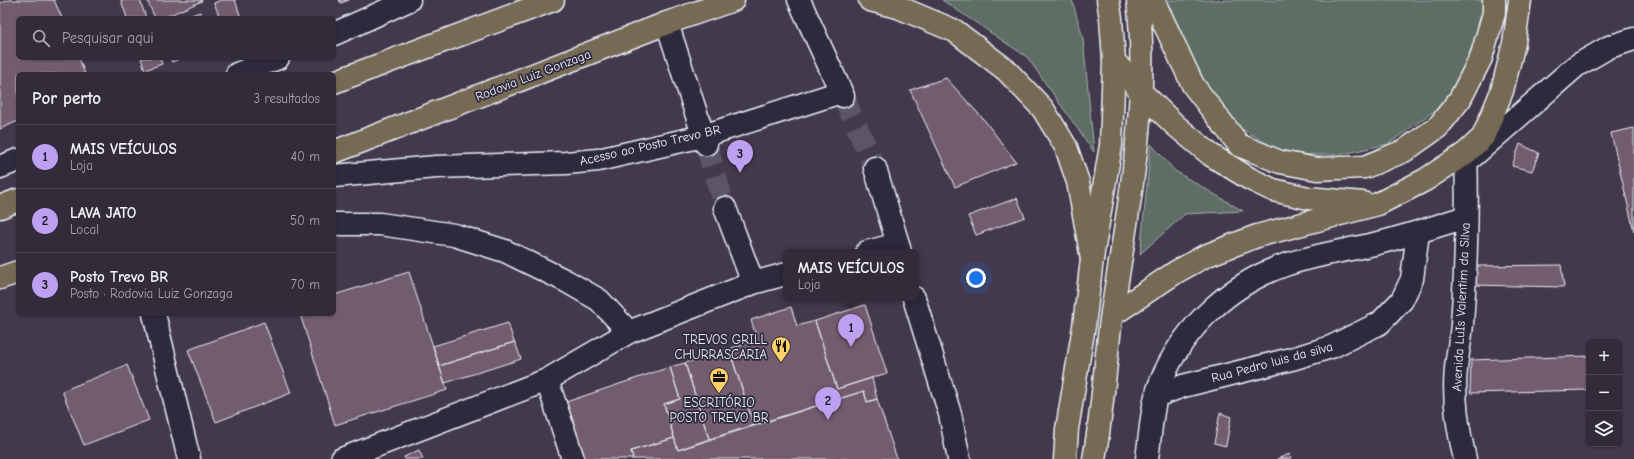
<!DOCTYPE html>
<html lang="pt">
<head>
<meta charset="utf-8">
<style>
  body { margin:0; font-family:"Comic Neue",sans-serif; background:#3d3744; color:#f1f3f6 }
  .controls { position:absolute; right:12px; bottom:12px; display:grid; overflow:hidden; border-radius:6px; box-shadow:0 1px 3px #0004 }
  .controls button { width:36px; height:36px; display:grid; place-items:center; padding:0; border:0; border-bottom:1px solid #4d4753; background:#322b39; color:#f1f3f6; font:20px sans-serif }
  .you { position:absolute; left:976px; top:278px; width:14px; height:14px; margin:-10px; border:3px solid #fff; border-radius:50%; background:#1a73e8; box-shadow:0 0 0 6px #1a73e833 }
  .badge { display:grid; place-items:center; width:26px; height:26px; border-radius:50%; background:#bca0f2; color:#111; font-size:13px; font-weight:700 }
  .pin { position:absolute; translate:-50% -33px; filter:drop-shadow(0 1px 2px #0008) }
  .pin::after { content:''; position:absolute; top:21px; width:14px; height:12px; background:inherit; clip-path:polygon(0 0,100% 0,50% 100%) }
  .popup { position:absolute; left:783px; top:249px; width:136px; height:52px; box-sizing:border-box; display:grid; place-content:center; border-radius:6px; background:#322b39; filter:drop-shadow(0 1px 3px #0005); font-size:13px; white-space:nowrap; color:#a8a7ae }
  .popup b { font-size:15px; color:#f1f3f6 }
  .popup::after { content:''; position:absolute; left:50%; top:100%; margin-left:-8px; border:8px solid transparent; border-top-color:#322b39 }
  .list { margin:0; padding:0; list-style:none }
  h2 { display:flex; justify-content:space-between; align-items:center; height:52px; margin:0; padding:0 16px; font-size:17px }
  h2 small { font-size:13px; font-weight:400; color:#a8a7ae }
  .list li { display:grid; grid-template-columns:26px 1fr auto; gap:12px; align-items:center; box-sizing:border-box; height:64px; padding:0 16px; border-top:1px solid #4d4753 }
  .list b { display:block; font-size:15px; white-space:nowrap }
  .list p { margin:0; font-size:13px; white-space:nowrap; color:#a8a7ae }
  .list em { font-size:13px; font-style:normal; color:#a8a7ae }
  .icon { flex:none; width:22px; height:22px; fill:none; stroke:currentColor; stroke-width:2; stroke-linecap:round; stroke-linejoin:round }
  .map { position:relative; flex:none; width:1634px; height:459px; overflow:hidden }
  .search { position:absolute; background:#322b39; box-shadow:0 1px 3px #0004; left:16px; top:16px; width:320px; height:44px; display:flex; align-items:center; gap:10px; box-sizing:border-box; padding:0 14px; border-radius:6px; color:#a8a7ae; font-size:15px }
  .panel { position:absolute; background:#322b39; box-shadow:0 1px 3px #0004; left:16px; top:72px; width:320px; height:244px; border-radius:6px }
  .map>svg:first-child { display:block }
  .green { fill:#5e6e65; stroke:#a3b0ae }
  .building { fill:#735c6e; stroke:#e8f1f8 }
  .lines { fill:none; stroke-linecap:round; stroke-linejoin:round }
  .minor-tunnel { stroke:#5c5566; stroke-width:22; stroke-dasharray:22 11; stroke-linecap:butt }
  .minor-casing { stroke:#e8f1f8; stroke-width:25 }
  .major-casing { stroke:#e8f1f8; stroke-width:25 }
  .highway-casing { stroke:#e8f1f8; stroke-width:25 }
  .minor { stroke:#2f2a3d; stroke-width:22 }
  .major { stroke:#776a54; stroke-width:22 }
  .highway { stroke:#776a54; stroke-width:22 }
  .labels { text-anchor:middle; dominant-baseline:central; stroke-width:3.5; stroke-linejoin:round; paint-order:stroke }
  .street-label { font-size:13px; fill:#e8f1f8; stroke:#2f2a3d }
  .poi-label { font-size:13px; fill:#e8f1f8; stroke:#2f2a3d; text-anchor:end }
</style>
</head>
<body>
<div class="map">
<svg width="1634" height="459" viewBox="0 0 1634 459">
  <rect width="100%" height="100%" fill="#43394c"/>
  <filter id="ink" filterUnits="userSpaceOnUse"><feTurbulence type="fractalNoise" baseFrequency=".025" numOctaves="2"/><feDisplacementMap in="SourceGraphic" scale="8" xChannelSelector="R" yChannelSelector="G"/><feConvolveMatrix kernelMatrix="1 2 1 2 8 2 1 2 1" color-interpolation-filters="sRGB"/></filter>
  <g filter="url(#ink)">
    <path class="green" d="M942 0H1072L1083 38 1094 152 1027 57Z
      M1152 0H1487L1488 11 1454 87 1437 109 1388 144 1338 155 1286 154 1240 128 1174 72Z
      M1151 144 1175 171 1243 211 1185 214 1140 254Z"/>
    <path class="building" d="M8 0H54L62 18H18V58H79L85 74H18V121L0 129V3Z
      M121 0H140L146 18H127Z
      M147 0H202V1L163 18H155Z
      M221 0H235L241 18H220L214 3Z
      M339 0H349L341 3Z
      M200 12 203 18H183Z
      M141 58H160L162 64 145 70Z
      M170 58H181L172 62Z
      M946 78 985 121 1016 162 955 187 910 90Z
      M1634 128V231L1611 133Z
      M1520 144 1539 153 1532 171 1512 166Z
      M1017 198 1025 217 976 235 968 216Z
      M1561 265 1564 287 1472 285 1475 266Z
      M409 272 447 390 335 425 300 314H334V295Z
      M865 305 887 373 837 389 815 321Z
      M791 307 797 326 815 321 837 389 872 378 877 399 867 402 864 391 754 425 729 349 757 340 751 320Z
      M264 322 291 393 216 422 188 350Z
      M508 323 514 342 439 366 433 346Z
      M515 342 521 359 445 383 439 366Z
      M729 349 754 425 709 439 685 363Z
      M1589 356V390L1470 393 1471 360Z
      M685 363 709 439 678 450 664 404 680 399 670 367Z
      M127 365 149 420 84 445 62 391Z
      M670 367 680 399 664 404 674 438 631 451 633 459H582L563 403Z
      M864 391 867 402 877 399 897 459H633L631 451 674 438 678 450Z
      M1220 413 1231 417 1226 446 1214 443Z
      M419 450 423 459H405L404 457Z
      M1290 454 1291 459H1277Z"/>
    <g class="lines">
      <path class="minor-tunnel" d="M843 96 875 168
        M706 144 725 208"/>
      <defs>
        <path id="minor" d="M799 0 843 96
          M667 23 706 144
          M334 34 409 0
          M237 74 278 58
          M1472 157 1576 66 1609 47 1634 39
          M0 167 18 160
          M875 168 898 244
          M334 176 436 167 566 163 598 160 703 136 841 92
          M725 208 753 283
          M334 224H380L454 235 505 251 566 281 599 300 629 332
          M867 252 898 244 900 252
          M914 298 950 414 959 459
          M154 314 189 459
          M547 380 573 459
          M1156 396 1183 386 1295 358 1331 347 1380 323 1402 300 1412 279 1418 232
          M342 459 547 380 629 332 753 283 786 274
          M1147 459C1150 439 1151 416 1156 396 1174 336 1226 285 1285 265 1314 255 1344 251 1374 244 1405 237 1436 226 1466 217
          M1465 459C1458 429 1453 400 1456 369 1457 354 1461 339 1462 324 1466 267 1468 210 1466 153"/>
        <path id="major" d="M1065 459 1067 429 1084 326 1092 259 1111 145 1114 61 1111 18 1108 0
          M1094 459C1103 410 1105 361 1112 312 1128 210 1150 104 1138 0"/>
        <path id="highway" d="M870 0 898 7 955 31 1006 70 1043 109 1066 147 1078 182 1092 259
          M1153 0 1193 85 1239 145 1280 162 1317 169 1365 167 1404 151 1438 127 1460 99 1481 58 1494 13V0
          M1114 61 1140 91 1175 125 1211 155 1250 179 1273 190 1308 198 1363 203
          M334 82 553 0
          M334 152 667 23 733 0
          M0 207 18 200
          M0 278 18 272
          M1112 315 1176 272 1205 256 1257 236 1378 204 1425 180 1466 153 1483 137 1502 91 1514 43 1520 0"/>
      </defs>
      <use href="#minor" class="minor-casing"/>
      <use href="#major" class="major-casing"/>
      <use href="#highway" class="highway-casing"/>
      <use href="#minor" class="minor"/>
      <use href="#major" class="major"/>
      <use href="#highway" class="highway"/>
    </g>
  </g>
  <defs>
    <symbol id="restaurant-pin" viewBox="-11 -11 22 30"><path d="M0 17L-7.5 6A9.5 9.5 0 1 1 7.5 6Z" fill="#ffd166" stroke="#2f2a3d"/><path d="M-5-6h1v4h1v-4h1v4h1v-4h1v5L-1.5 .5V6h-2V.5L-5-1ZM5-6V6H3V1.5H1.5Q1.5-4 5-6Z" fill="#111"/></symbol>
    <symbol id="office-pin" viewBox="-11 -11 22 30"><path d="M0 17L-7.5 6A9.5 9.5 0 1 1 7.5 6Z" fill="#ffd166" stroke="#2f2a3d"/><path d="M-6-3h4V-5.5h4V-3h4V5H-6ZM-1-4.5V-3h2v-1.5ZM-6 0V1H6V0Z" fill="#111"/></symbol>
  </defs>
  <g fill-rule="evenodd">
    <use href="#restaurant-pin" x="770" y="335" width="22" height="30"/>
    <use href="#office-pin" x="708" y="366" width="22" height="30"/>
  </g>
  <g class="labels">
    <g class="street-label">
      <text transform="translate(533 75) rotate(-21)">Rodovia Luiz Gonzaga</text>
      <text transform="translate(650 145) rotate(-13)">Acesso ao Posto Trevo BR</text>
      <text transform="translate(1461 307) rotate(-87)">Avenida LuIs Valentim da Silva</text>
      <text transform="translate(1272 362) rotate(-15)">Rua Pedro luis da silva</text>
    </g>
    <g class="poi-label">
      <text x="767" y="339">TREVOS GRILL<tspan x="767" dy="15">CHURRASCARIA</tspan></text>
      <text x="719" y="402" text-anchor="middle">ESCRITÓRIO<tspan x="719" dy="15">POSTO TREVO BR</tspan></text>
    </g>
  </g>
</svg>
<div class="controls">
<button>+</button>
<button>−</button>
<button><svg class="icon" aria-label="layers" viewBox="0 0 24 24"><path d="M12 4l9 5-9 5-9-5zM3 14l9 5 9-5"/></svg></button>
</div>
<div class="you"></div>
<div class="pin badge" style="left:851px;top:347px">1</div>
<div class="popup"><b>MAIS VEÍCULOS</b>Loja</div>
<div class="pin badge" style="left:828px;top:420px">2</div>
<div class="pin badge" style="left:740px;top:173px">3</div>
<div class="search"><svg class="icon" aria-label="search" viewBox="0 0 24 24"><circle cx="10" cy="10" r="6"/><path d="M15 15l6 6"/></svg>Pesquisar aqui</div>
<section class="panel">
<h2>Por perto<small>3 resultados</small></h2>
<ul class="list">
<li><span class="badge">1</span><div><b>MAIS VEÍCULOS</b><p>Loja</p></div><em>40 m</em></li>
<li><span class="badge">2</span><div><b>LAVA JATO</b><p>Local</p></div><em>50 m</em></li>
<li><span class="badge">3</span><div><b>Posto Trevo BR</b><p>Posto · Rodovia Luiz Gonzaga</p></div><em>70 m</em></li>
</ul>
</section>
</div>
</body>
</html>
